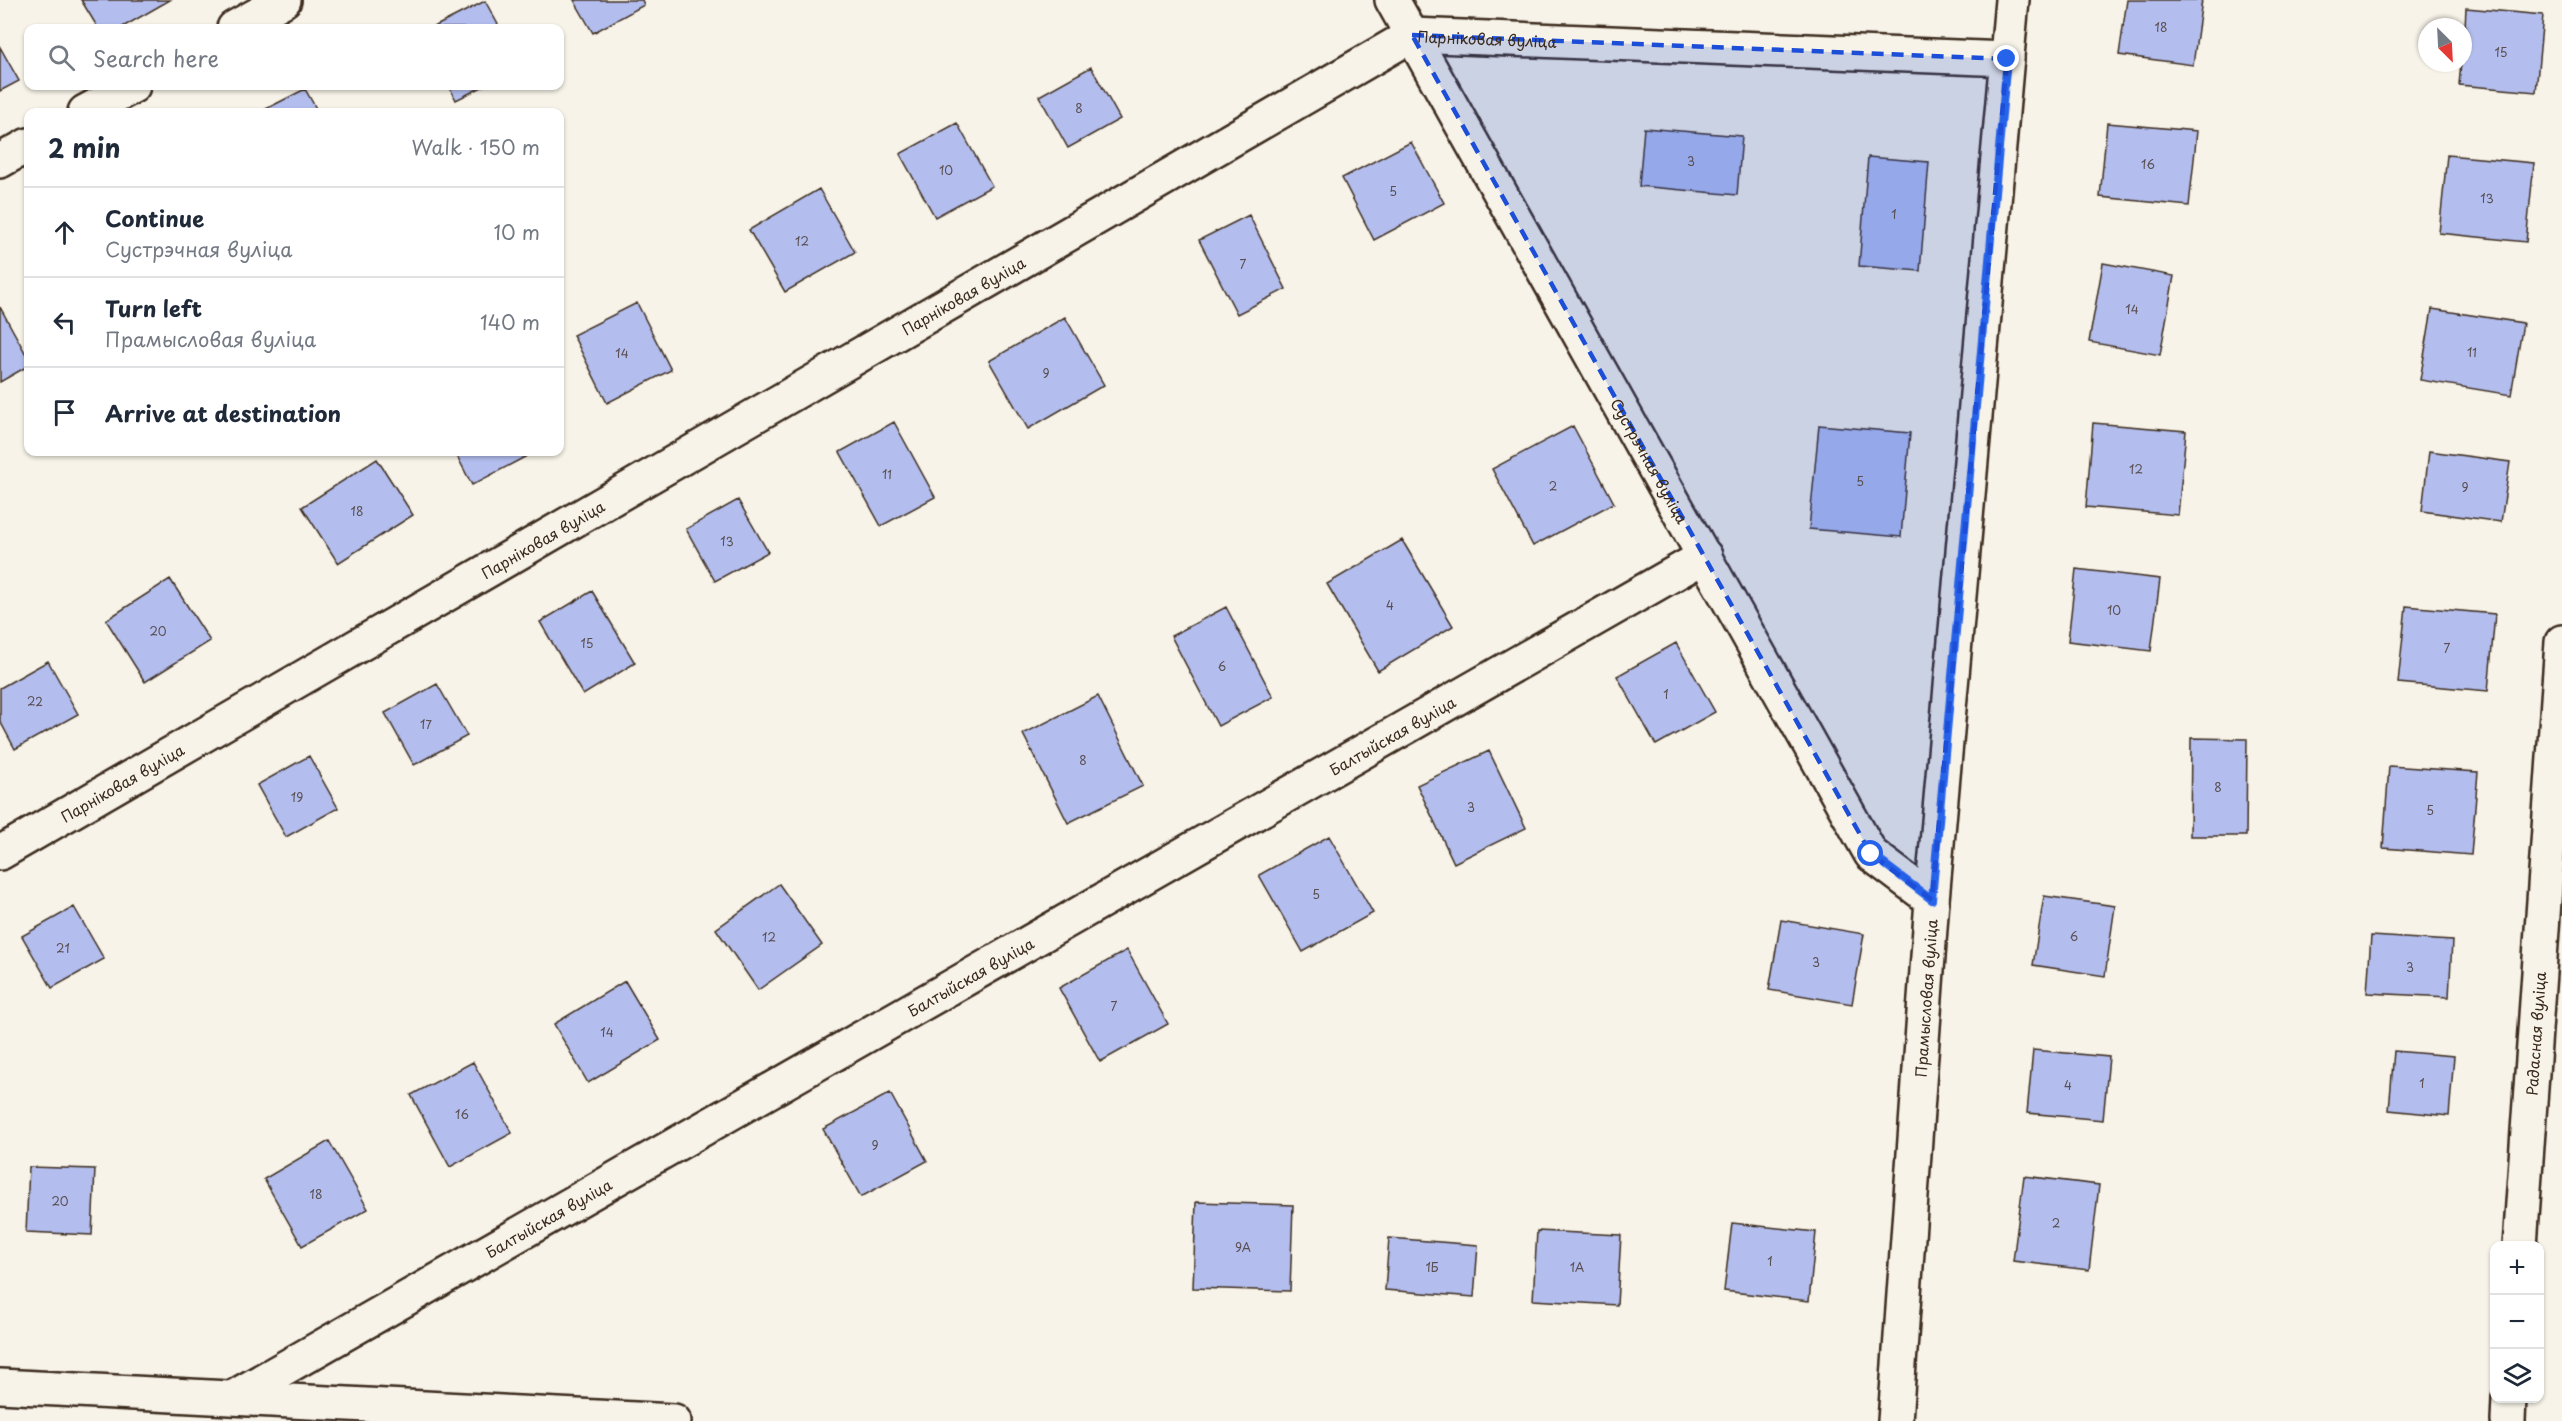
<!DOCTYPE html>
<html lang="en">
<head>
<meta charset="utf-8">
<style>
  body { margin:0; font-family:"Playpen Sans",sans-serif; background:#f6f6f7; color:#1f2937 }
  .controls { position:absolute; right:18px; bottom:18px; display:grid; overflow:hidden; border-radius:12px; box-shadow:0 2px 4px #0004 }
  .controls button { width:54px; height:54px; display:grid; place-items:center; padding:0; border:0; border-bottom:2px solid #e0e1e3; background:#fff; color:#1f2937; font:30px sans-serif }
  .compass { position:absolute; left:2418px; top:18px; width:54px; height:54px; border-radius:50%; background:#fff; box-shadow:0 2px 4px #0004; rotate:156deg }
  .stop { position:absolute; width:18px; height:18px; margin:-14px; border:4px solid #2563eb; border-radius:50%; background:#fff }
  .stop.end { background:#2563eb; border-color:#fff; box-shadow:0 2px 6px #0008 }
  .list { margin:0; padding:0; list-style:none }
  h2 { display:flex; justify-content:space-between; align-items:center; height:78px; margin:0; padding:0 24px; font-size:26px }
  h2 small { font-size:20px; font-weight:400; color:#747a83 }
  .list li { display:grid; grid-template-columns:39px 1fr auto; gap:18px; align-items:center; box-sizing:border-box; height:90px; padding:0 24px; border-top:2px solid #e0e1e3 }
  .list b { display:block; font-size:22px; white-space:nowrap }
  .list p { margin:0; font-size:20px; white-space:nowrap; color:#747a83 }
  .list em { font-size:20px; font-style:normal; color:#747a83 }
  .icon { flex:none; width:33px; height:33px; fill:none; stroke:currentColor; stroke-width:2; stroke-linecap:round; stroke-linejoin:round }
  .map { position:relative; flex:none; width:2562px; height:1421px; overflow:hidden }
  .search { position:absolute; background:#fff; box-shadow:0 2px 4px #0004; left:24px; top:24px; width:540px; height:66px; display:flex; align-items:center; gap:15px; box-sizing:border-box; padding:0 21px; border-radius:12px; color:#747a83; font-size:22px }
  .panel { position:absolute; background:#fff; box-shadow:0 2px 4px #0004; left:24px; top:108px; width:540px; height:348px; border-radius:12px }
  .map>svg:first-child { display:block }
  .building { fill:#b3beee; stroke:#3b2a1e; stroke-width:1.5 }
  .lines { fill:none; stroke-linecap:round; stroke-linejoin:round }
  .street-casing { stroke:#3b2a1e; stroke-width:38 }
  .street { stroke:#f7f3e8; stroke-width:33 }
  .route { stroke:#2563eb; stroke-width:8 }
  .marked { fill:#1d4ed8; fill-opacity:0.2; stroke:#1d4ed8; stroke-width:4.5; stroke-dasharray:12 8; stroke-linejoin:round }
  .labels { text-anchor:middle; dominant-baseline:central; stroke-width:4.5; stroke-linejoin:round; paint-order:stroke }
  .number-label { font-size:12px; fill:#594f52 }
  .street-label { font-size:15px; fill:#3b2a1e; stroke:#f7f3e8 }
</style>
</head>
<body>
<div class="map">
<svg width="2562" height="1421" viewBox="0 0 2562 1421">
  <rect width="100%" height="100%" fill="#f7f3e8"/>
  <filter id="ink" filterUnits="userSpaceOnUse"><feTurbulence type="fractalNoise" baseFrequency=".0167" numOctaves="2"/><feDisplacementMap in="SourceGraphic" scale="12" xChannelSelector="R" yChannelSelector="G"/><feConvolveMatrix kernelMatrix="1 2 1 2 8 2 1 2 1" color-interpolation-filters="sRGB"/></filter>
  <g filter="url(#ink)">
    <path class="building" d="M81 0H170L121 28H98Z
      M574 0H642L644 5 593 33Z
      M2127 0H2202L2193 65 2119 55Z
      M485 1 500 28H432Z
      M2466 8 2543 15 2536 92 2459 85 2461 63H2463Z
      M0 47 19 81 0 91Z
      M1091 67 1120 119 1068 148 1039 96Z
      M449 86H484L456 100Z
      M305 89 318 112H260Z
      M957 123 992 186 935 217 900 154Z
      M2107 123 2197 131 2189 206 2100 197Z
      M1644 128 1742 136 1737 195 1639 186Z
      M1411 142 1444 203 1374 240 1342 178Z
      M2447 155 2534 163 2526 242 2439 233Z
      M1868 157 1929 162 1920 271 1859 266Z
      M819 189 855 252 785 292 749 230Z
      M1249 215 1286 289 1237 314 1199 240Z
      M2103 263 2174 276 2160 355 2089 342Z
      M637 303 671 370 607 403 573 335Z
      M0 307 28 358V366L0 382Z
      M2432 309 2523 323 2511 395 2420 380Z
      M1065 317 1104 385 1028 429 989 361Z
      M894 422 935 497 881 526 840 452Z
      M2093 423 2186 431 2178 515 2086 507Z
      M1819 425 1910 433 1901 537 1809 529Z
      M1573 426 1614 503 1533 546 1492 469Z
      M2429 451 2510 462 2501 522 2422 511Z
      M455 452H525L527 456 472 485Z
      M377 459 413 515 338 563 302 507Z
      M738 500 768 552 715 581 686 529Z
      M1402 540 1453 626 1378 671 1327 584Z
      M2076 569 2160 579 2151 651 2068 641Z
      M170 579 210 641 145 682 106 620Z
      M592 591 635 663 583 695 540 622Z
      M2406 606 2495 614 2488 691 2398 683Z
      M1226 607 1273 697 1218 726 1171 636Z
      M1676 643 1715 712 1656 745 1617 676Z
      M48 661 78 714 15 749 0 721V688Z
      M437 684 467 736 414 765 385 713Z
      M1098 696 1143 786 1068 823 1023 734Z
      M2191 738 2247 739 2246 836H2190Z
      M1489 751 1526 828 1454 863 1417 785Z
      M309 756 338 808 286 837 257 785Z
      M2389 766 2478 772 2471 855 2383 848Z
      M1329 836 1373 913 1303 952 1259 875Z
      M779 884 822 945 758 990 716 929Z
      M2044 896 2115 906 2105 976 2033 965Z
      M74 907 104 959 52 988 22 936Z
      M1781 920 1864 934 1852 1004 1769 990Z
      M2371 936 2452 941 2449 997 2367 993Z
      M1127 950 1168 1024 1100 1062 1059 988Z
      M625 981 660 1040 588 1083 554 1024Z
      M2033 1050 2109 1057 2103 1120 2027 1113Z
      M2394 1051 2454 1056 2449 1116 2389 1110Z
      M473 1062 512 1133 450 1167 411 1095Z
      M890 1093 927 1161 861 1197 823 1129Z
      M329 1141 368 1209 302 1246 264 1179Z
      M29 1167 95 1169 92 1235 26 1232Z
      M2024 1176 2099 1185 2089 1270 2013 1261Z
      M1196 1202 1293 1205 1290 1291 1193 1288Z
      M1732 1223 1816 1232 1809 1301 1724 1291Z
      M1537 1231 1621 1235 1617 1305 1533 1300Z
      M1389 1238 1478 1245 1474 1297 1385 1290Z"/>
    <g class="lines">
      <defs>
        <g id="street">
          <path id="s1" d="M1392 0 1871 854 1932 900"/>
          <path d="M234 28 284 0"/>
          <path d="M85 112 133 86"/>
          <path d="M0 161 28 145"/>
          <path id="s2" d="M0 853 1412 35 2007 59"/>
          <path id="s3" d="M2520 1246 2562 642"/>
          <path d="M0 1386 674 1421"/>
          <path id="s4" d="M234 1397 1705 556"/>
          <path id="s5" d="M1895 1421 1932 900 2012 0"/>
          <path d="M2508 1421 2509 1398"/>
        </g>
      </defs>
      <use href="#street" class="street-casing"/>
      <use href="#street" class="street"/>
    </g>
  </g>
  <g class="lines" filter="url(#ink)">
    <path class="route" d="M1871 854 1932 900 2007 59"/>
  </g>
  <path class="marked" d="M1412 35 2007 59 1932 900 1871 854Z"/>
  <g class="labels">
    <g class="number-label">
      <text x="2161" y="27">18</text>
      <text x="2501" y="52">15</text>
      <text x="1079" y="108">8</text>
      <text x="1691" y="161">3</text>
      <text x="2148" y="164">16</text>
      <text x="946" y="170">10</text>
      <text x="1393" y="191">5</text>
      <text x="2487" y="198">13</text>
      <text x="1894" y="214">1</text>
      <text x="802" y="241">12</text>
      <text x="1243" y="264">7</text>
      <text x="2132" y="309">14</text>
      <text x="2472" y="352">11</text>
      <text x="622" y="353">14</text>
      <text x="1046" y="373">9</text>
      <text x="2136" y="469">12</text>
      <text x="887" y="474">11</text>
      <text x="1860" y="481">5</text>
      <text x="1553" y="486">2</text>
      <text x="2465" y="487">9</text>
      <text x="357" y="511">18</text>
      <text x="727" y="541">13</text>
      <text x="1390" y="605">4</text>
      <text x="2114" y="610">10</text>
      <text x="158" y="631">20</text>
      <text x="587" y="643">15</text>
      <text x="2447" y="648">7</text>
      <text x="1222" y="666">6</text>
      <text x="1666" y="694">1</text>
      <text x="35" y="701">22</text>
      <text x="426" y="724">17</text>
      <text x="1083" y="760">8</text>
      <text x="2218" y="787">8</text>
      <text x="297" y="797">19</text>
      <text x="1471" y="807">3</text>
      <text x="2430" y="810">5</text>
      <text x="1316" y="894">5</text>
      <text x="2074" y="936">6</text>
      <text x="769" y="937">12</text>
      <text x="63" y="948">21</text>
      <text x="1816" y="962">3</text>
      <text x="2410" y="967">3</text>
      <text x="1114" y="1006">7</text>
      <text x="607" y="1032">14</text>
      <text x="2422" y="1083">1</text>
      <text x="2068" y="1085">4</text>
      <text x="462" y="1114">16</text>
      <text x="875" y="1145">9</text>
      <text x="316" y="1194">18</text>
      <text x="60" y="1201">20</text>
      <text x="2056" y="1223">2</text>
      <text x="1243" y="1247">9А</text>
      <text x="1770" y="1261">1</text>
      <text x="1432" y="1267">1Б</text>
      <text x="1577" y="1267">1А</text>
    </g>
    <g class="street-label">
      <text stroke="none"><textPath href="#s2" startOffset="1707">Парніковая вуліца</textPath></text>
      <text stroke="none"><textPath href="#s2" startOffset="1113">Парніковая вуліца</textPath></text>
      <text stroke="none"><textPath href="#s1" startOffset="528">Сустрэчная вуліца</textPath></text>
      <text stroke="none"><textPath href="#s2" startOffset="627">Парніковая вуліца</textPath></text>
      <text stroke="none"><textPath href="#s4" startOffset="1334">Балтыйская вуліца</textPath></text>
      <text stroke="none"><textPath href="#s2" startOffset="141">Парніковая вуліца</textPath></text>
      <text stroke="none"><textPath href="#s4" startOffset="848">Балтыйская вуліца</textPath></text>
      <text stroke="none"><textPath href="#s5" startOffset="424">Прамысловая вуліца</textPath></text>
      <text stroke="none"><textPath href="#s3" startOffset="213">Радасная вуліца</textPath></text>
      <text stroke="none"><textPath href="#s4" startOffset="362">Балтыйская вуліца</textPath></text>
    </g>
  </g>
</svg>
<div class="controls">
<button>+</button>
<button>−</button>
<button><svg class="icon" aria-label="layers" viewBox="0 0 24 24"><path d="M12 4l9 5-9 5-9-5zM3 14l9 5 9-5"/></svg></button>
</div>
<svg class="compass" viewBox="-18 -18 36 36"><path d="M0-13l5 13h-10z" fill="#e53935"/><path d="M0 13l5-13h-10z" fill="#747a83"/></svg>
<div class="stop" style="left:1871px;top:854px"></div>
<div class="stop end" style="left:2007px;top:59px"></div>
<div class="search"><svg class="icon" aria-label="search" viewBox="0 0 24 24"><circle cx="10" cy="10" r="6"/><path d="M15 15l6 6"/></svg>Search here</div>
<section class="panel">
<h2>2 min<small>Walk · 150 m</small></h2>
<ul class="list">
<li><svg class="icon" aria-label="ahead" viewBox="0 0 24 24"><path d="M12 20V5M6 11l6-6 6 6"/></svg><div><b>Continue</b><p>Сустрэчная вуліца</p></div><em>10 m</em></li>
<li><svg class="icon" aria-label="left" viewBox="0 0 24 24"><path d="M17 20v-9H6M10 6l-5 5 5 5"/></svg><div><b>Turn left</b><p>Прамысловая вуліца</p></div><em>140 m</em></li>
<li><svg class="icon" aria-label="arrive" viewBox="0 0 24 24"><path d="M6 21V4h12l-3 4 3 4H6"/></svg><div><b>Arrive at destination</b></div></li>
</ul>
</section>
</div>
</body>
</html>
